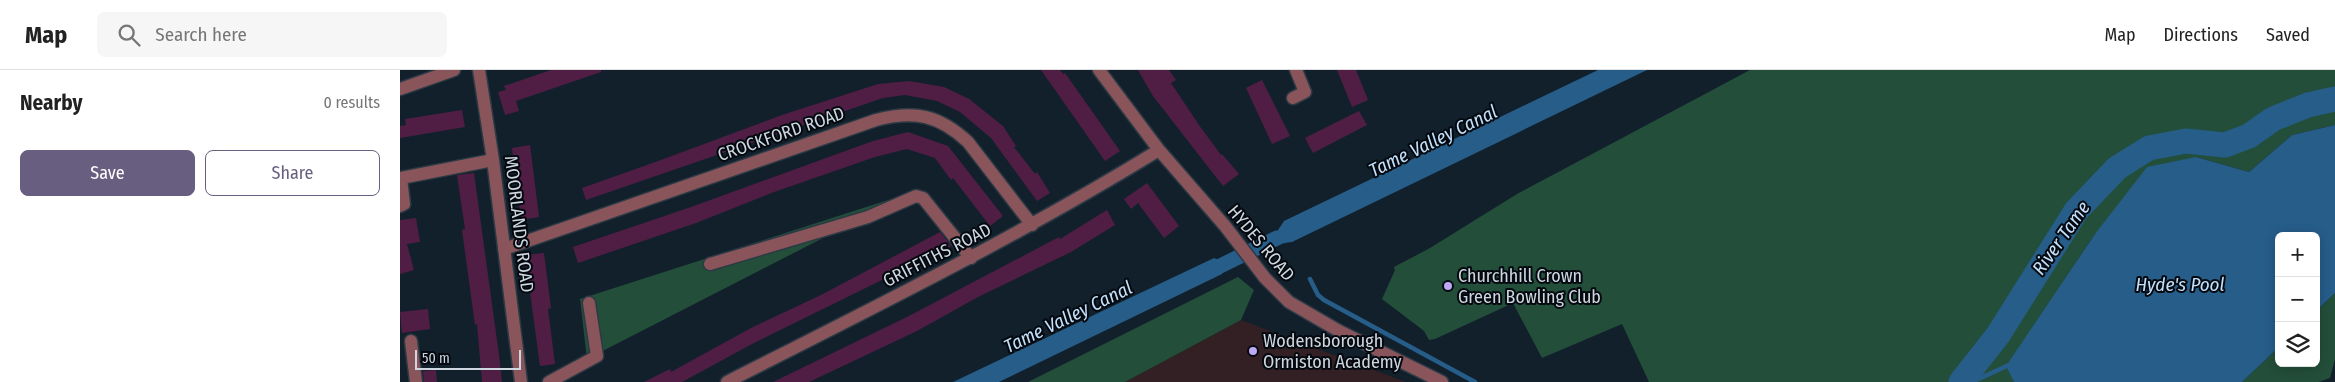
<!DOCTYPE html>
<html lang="en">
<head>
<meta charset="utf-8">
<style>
  body { margin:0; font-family:"Fira Sans Condensed",sans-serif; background:#f6f6f6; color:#222 }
  .controls { position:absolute; right:15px; bottom:15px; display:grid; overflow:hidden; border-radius:8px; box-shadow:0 2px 12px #0003 }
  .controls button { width:45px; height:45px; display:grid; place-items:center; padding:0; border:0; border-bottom:1px solid #e0e0e0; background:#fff; color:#222; font:25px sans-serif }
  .scale { position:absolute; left:15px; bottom:12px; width:106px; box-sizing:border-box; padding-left:5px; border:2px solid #ced7e0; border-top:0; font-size:14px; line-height:18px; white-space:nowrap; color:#ced7e0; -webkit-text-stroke:4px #04090f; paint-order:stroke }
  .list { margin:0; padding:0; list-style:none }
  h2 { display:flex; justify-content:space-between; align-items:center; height:65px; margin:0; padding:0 20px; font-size:21px }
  h2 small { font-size:16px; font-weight:400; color:#767676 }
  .actions { display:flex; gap:10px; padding:15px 20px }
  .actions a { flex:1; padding:11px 0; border:1px solid #685f80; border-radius:8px; text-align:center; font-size:18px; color:#685f80 }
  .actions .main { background:#685f80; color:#fff }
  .icon { flex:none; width:28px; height:28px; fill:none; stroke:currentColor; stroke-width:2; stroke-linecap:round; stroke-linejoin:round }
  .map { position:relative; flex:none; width:1935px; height:312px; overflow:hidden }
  header { display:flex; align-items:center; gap:30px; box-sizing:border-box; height:70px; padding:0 25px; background:#fff; border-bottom:1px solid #e0e0e0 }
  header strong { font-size:24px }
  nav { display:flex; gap:28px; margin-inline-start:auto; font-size:18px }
  .search { width:350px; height:45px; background:#f6f6f6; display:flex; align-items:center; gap:12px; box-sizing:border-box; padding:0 18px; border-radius:8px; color:#767676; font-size:19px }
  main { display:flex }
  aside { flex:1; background:#fff }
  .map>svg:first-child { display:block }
  .education { fill:#322024 }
  .green { fill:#234e3a }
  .water { fill:#265d89 }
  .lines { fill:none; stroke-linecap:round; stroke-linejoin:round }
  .stream { stroke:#265d89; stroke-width:4.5 }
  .canal { stroke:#265d89; stroke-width:15 }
  .river { stroke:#265d89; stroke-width:25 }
  .building { fill:#501e45 }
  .minor-casing { stroke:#2c3a45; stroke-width:15 }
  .minor { stroke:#89555a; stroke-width:12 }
  .poi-dot { fill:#bea9f4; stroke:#04090f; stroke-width:2 }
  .labels { text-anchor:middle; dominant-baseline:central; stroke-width:4; stroke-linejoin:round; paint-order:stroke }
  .street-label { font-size:18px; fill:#ced7e0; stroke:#04090f }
  .poi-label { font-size:18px; fill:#ced7e0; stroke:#04090f; text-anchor:start }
  .water-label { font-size:19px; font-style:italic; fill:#c3e0fc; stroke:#04090f }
</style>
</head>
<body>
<header>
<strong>Map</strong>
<div class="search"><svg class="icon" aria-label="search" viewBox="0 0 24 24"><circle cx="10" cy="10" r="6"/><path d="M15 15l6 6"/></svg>Search here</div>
<nav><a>Map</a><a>Directions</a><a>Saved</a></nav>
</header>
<main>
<aside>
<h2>Nearby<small>0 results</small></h2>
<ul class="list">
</ul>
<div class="actions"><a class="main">Save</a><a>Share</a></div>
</aside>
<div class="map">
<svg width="1935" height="312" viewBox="0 0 1935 312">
  <rect width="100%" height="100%" fill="#12202c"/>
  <path class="education" d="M841 250 1006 312H725Z"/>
  <path class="green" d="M1350 0H1935V55L1892 65 1849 102 1796 87 1695 164 1607 296 1614 312H1249L1222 254 1142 288 1113 233 1035 269 1029 270 1024 261 982 229 995 200 994 197 1030 178 1117 124Z
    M510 123 464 147 187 289 180 229Z
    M838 207 854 220 841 250 725 312H628Z
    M1935 223V289L1930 308 1919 312H1842L1879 277V293H1916V241Z"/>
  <path class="water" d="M1198 0H1247L892 172C881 173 870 178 859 177L863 169 876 163 884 151Z
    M1935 55V223L1916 241V166H1879V277L1842 312H1614L1606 296 1695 164 1747 97 1796 87 1849 102 1892 65Z
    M814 188 826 193 822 204 599 312H553Z"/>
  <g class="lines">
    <path class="stream" d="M910 209 918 225 924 230 1075 312
      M1572 312 1611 294"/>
    <path class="canal" d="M808 202 877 168"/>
    <path class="river" d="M1561 312 1598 265 1676 141 1717 98 1749 78 1786 71 1825 75 1849 66 1873 49 1908 35 1935 29"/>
  </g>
  <path class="building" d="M151 0H201V2L116 31 119 41 105 45 98 22 106 20 104 16Z
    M641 0H660L663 4 665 3 720 81 705 91Z
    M738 0H769L776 10 771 13 799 55 821 85 822 84 839 104 823 116 753 26Z
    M937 0H956L968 30 952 37Z
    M862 10 890 66 872 74 846 18Z
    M509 11 544 17 569 29 603 56 616 76 614 77 635 104 637 102 650 123 637 131 591 68 560 42 537 31 505 25 483 28 186 130 182 118 261 90 382 45 478 14Z
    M62 40 65 57 0 68V56L6 55 5 49Z
    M959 41 967 55 913 83 905 68Z
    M508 62 548 76 603 146 590 156 553 108 551 110 535 88 507 79 475 87 374 122 296 153 178 193 173 177 291 137 473 71Z
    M130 75 139 147 121 150 112 78Z
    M74 103 99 285 102 312H82L77 254 75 255 62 160 65 159 57 105Z
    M747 113 779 156 764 168 738 133 731 139 724 129Z
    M707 140 715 155 671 182 578 227 517 261 409 312H373L509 246 659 167 660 169Z
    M16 148 20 172 7 174 14 200 0 204V150Z
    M540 162 551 176 352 274 282 312H244L270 299 271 302 351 258 421 225Z
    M144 183 151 238 148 239 155 294 140 296 125 185Z
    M28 239 30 259 2 263 0 242Z
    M36 300 37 312H24L23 301Z"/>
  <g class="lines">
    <defs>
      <path id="minor" d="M79 0 93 90 121 312
        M699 0 759 80 825 156 865 208 889 232 939 261 1042 312
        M0 19 54 0
        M893 28 905 22 896 0
        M0 136 4 134 1 108 93 90
        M104 179 476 50C515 40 539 45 568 72L632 155
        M310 194 468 147 516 126 523 128 571 188
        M11 271 16 312
        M149 312 197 286 189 233
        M327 312C473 238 619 166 759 80"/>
    </defs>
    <use href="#minor" class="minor-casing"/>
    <use href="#minor" class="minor"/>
  </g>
  <g class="poi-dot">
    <circle cx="1048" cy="216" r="5"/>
    <circle cx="853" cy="281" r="5"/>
  </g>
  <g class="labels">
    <g class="street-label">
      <text transform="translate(381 64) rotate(-19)">CROCKFORD ROAD</text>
      <text transform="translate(119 154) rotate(83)">MOORLANDS ROAD</text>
      <text transform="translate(861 173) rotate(50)">HYDES ROAD</text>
      <text transform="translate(537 185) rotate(-27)">GRIFFITHS ROAD</text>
    </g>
    <g class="poi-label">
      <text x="1058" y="206">Churchhill Crown<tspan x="1058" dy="21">Green Bowling Club</tspan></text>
      <text x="863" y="271">Wodensborough<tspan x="863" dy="21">Ormiston Academy</tspan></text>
    </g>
    <g class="water-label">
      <text transform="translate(1033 71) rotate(-26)">Tame Valley Canal</text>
      <text transform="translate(1661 168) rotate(-55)">River Tame</text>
      <text x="1780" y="214">Hyde's Pool</text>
      <text transform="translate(668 247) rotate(-26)">Tame Valley Canal</text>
    </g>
  </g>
</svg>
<div class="controls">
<button>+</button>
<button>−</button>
<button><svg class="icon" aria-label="layers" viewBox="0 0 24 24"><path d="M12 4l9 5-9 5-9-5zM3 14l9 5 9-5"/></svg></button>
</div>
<div class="scale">50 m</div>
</div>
</main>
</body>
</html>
